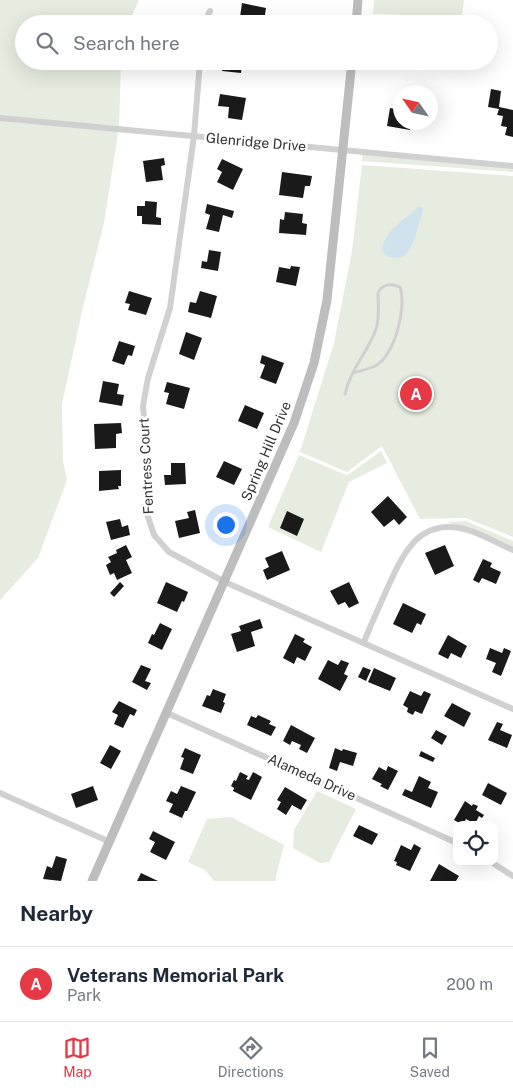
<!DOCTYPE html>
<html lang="en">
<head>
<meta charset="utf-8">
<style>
  body { margin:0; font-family:"Public Sans",sans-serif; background:#f2f2f3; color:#1f2937 }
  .controls { position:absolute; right:15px; bottom:15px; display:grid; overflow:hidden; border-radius:10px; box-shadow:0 5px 20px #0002 }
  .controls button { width:45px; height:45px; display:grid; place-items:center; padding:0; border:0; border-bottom:1px solid #e0e1e3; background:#fff; color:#1f2937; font:25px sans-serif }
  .compass { position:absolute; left:393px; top:85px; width:45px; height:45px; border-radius:50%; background:#fff; box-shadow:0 5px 20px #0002; rotate:304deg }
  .you { position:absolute; left:225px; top:524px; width:18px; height:18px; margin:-12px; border:4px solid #fff; border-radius:50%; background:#1a73e8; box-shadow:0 0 0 8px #1a73e833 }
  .badge { display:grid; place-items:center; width:32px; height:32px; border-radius:50%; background:#e63946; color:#fff; font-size:16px; font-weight:700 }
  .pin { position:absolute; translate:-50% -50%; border:2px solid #fff; box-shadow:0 1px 5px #0006 }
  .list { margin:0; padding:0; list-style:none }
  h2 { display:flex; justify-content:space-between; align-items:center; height:65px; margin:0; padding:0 20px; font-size:21px }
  h2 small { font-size:16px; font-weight:400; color:#747a83 }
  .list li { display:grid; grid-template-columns:32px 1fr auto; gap:15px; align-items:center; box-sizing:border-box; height:75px; padding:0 20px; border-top:1px solid #e0e1e3 }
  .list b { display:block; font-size:19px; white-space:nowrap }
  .list p { margin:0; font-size:16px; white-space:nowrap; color:#747a83 }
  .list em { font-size:16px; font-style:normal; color:#747a83 }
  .icon { flex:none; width:28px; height:28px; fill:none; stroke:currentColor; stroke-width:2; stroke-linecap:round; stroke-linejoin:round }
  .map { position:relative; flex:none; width:513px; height:881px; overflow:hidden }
  .search { position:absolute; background:#fff; box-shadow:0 5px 20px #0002; left:15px; right:15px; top:15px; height:55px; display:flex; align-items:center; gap:12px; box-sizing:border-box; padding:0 18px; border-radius:28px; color:#747a83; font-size:19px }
  .sheet { height:140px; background:#fff }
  nav { display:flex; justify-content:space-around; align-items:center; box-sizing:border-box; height:70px; border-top:1px solid #e0e1e3; background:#fff; font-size:14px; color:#747a83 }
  nav a { display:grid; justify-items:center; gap:2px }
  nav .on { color:#e63946 }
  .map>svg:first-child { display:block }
  .green { fill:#e6ecdf }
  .water { fill:#cfe2ee }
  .building { fill:#1a1a1a }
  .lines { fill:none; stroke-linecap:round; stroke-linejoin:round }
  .lane { stroke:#d0d0d0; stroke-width:3 }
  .street { stroke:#d0d0d0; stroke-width:6 }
  .secondary { stroke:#bdbdbd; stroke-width:9 }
  .labels { text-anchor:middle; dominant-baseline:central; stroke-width:5; stroke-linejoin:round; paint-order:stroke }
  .street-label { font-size:14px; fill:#333; stroke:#fff }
</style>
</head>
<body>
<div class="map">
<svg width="513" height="881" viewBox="0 0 513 881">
  <rect width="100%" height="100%" fill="#fff"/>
  <path class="green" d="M0 0H139L128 24H24V61H121L119 127 104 223 83 307 62 404 63 461 67 480 38 558 0 600Z
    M374 0H464L462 17 373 14Z
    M363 150 513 169V172L362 161Z
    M362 165 513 176V537L466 518 420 519 382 446 347 472 300 452 334 343 352 251Z
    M381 451 387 463 349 482 321 552 268 527 299 455 346 475 349 474Z
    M466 521 513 541V550L447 522Z
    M317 791 356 809 329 862 320 863 293 848 294 830Z
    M231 817 284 845 276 876V881H214L205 870 188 862 207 819Z"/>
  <path class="water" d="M419 206 423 208C423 215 420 220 418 227 414 243 407 266 385 255L382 249C386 229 405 220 419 206Z"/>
  <path class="building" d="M242 3 266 8 264 21 259 20 258 24H239Z
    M223 61H242L241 73 222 71Z
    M491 89 501 91 499 107 513 110V137L505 135 507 127 501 126 503 116 497 115 499 109 488 107Z
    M220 94 246 98 242 120 228 118 229 107 218 106Z
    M390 108 400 110V122H411L410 130 387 126Z
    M164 158 165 165 161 166 163 180 146 182 143 161Z
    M222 159 243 169 233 190 217 182 222 172 217 169Z
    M282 172 312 176 310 186H305L303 198 279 195Z
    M145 201 157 202 156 217 161 218V225L142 224V216H137V206H145Z
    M207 204 234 211 232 218 223 215 219 232 206 229 210 215 205 213Z
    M285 212 303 214 302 223 307 224 306 235 279 233 280 219 284 220Z
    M209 250 221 252 218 271 201 268 202 261 207 262Z
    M291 266 300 267 296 286 276 282 279 267 290 269Z
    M129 291 152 298 146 315 128 310 130 304 125 303Z
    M200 291 217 296 211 318 188 312 190 302 196 303Z
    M186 332 202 338 194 360 179 354Z
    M119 341 135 346 132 356 128 355 124 365 112 361Z
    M262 355 284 363 276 384 260 378 265 365 260 363Z
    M103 381 119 384 117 394 124 395 122 406 99 402Z
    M167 382 190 388 184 409 166 404 169 393 164 392Z
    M245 405 264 413 257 429 238 421Z
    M121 423 122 433 116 434V448L95 449 94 424Z
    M224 461 242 469 234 485 216 477Z
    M171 463H185L186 484 165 485 164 475H171Z
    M121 470V486H118L119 489 99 491V471Z
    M388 496 407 517 399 525 394 519 384 527 371 512Z
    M195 510 200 533 179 538 175 521 189 518 187 512Z
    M287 511 304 519 297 536 280 528Z
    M120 519 122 527 128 525 130 535 111 540 106 522Z
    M126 545 132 557 126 560 132 573 117 580 114 573 110 575 106 565 111 562 108 557 117 553 116 550Z
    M445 545 454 566 435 575 425 553Z
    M282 551 290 570 267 580 263 570 269 567 265 558Z
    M483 559 492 563 490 567 501 572 496 584 482 578 479 583 473 580Z
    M120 582 124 586 114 597 110 593Z
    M166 582 188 592 184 602 182 601 177 612 157 603Z
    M349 582 359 603 349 608 345 602 338 605 330 591Z
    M403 603 426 614 421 625 417 623 412 633 393 624Z
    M260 619 263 628 251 632 255 646 237 652 231 634 241 631 239 626Z
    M160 623 172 629 162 650 148 643 152 634 154 635Z
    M295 634 305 639 303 642 312 647 305 661 297 657 294 664 283 658Z
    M448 635 467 646 461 658 451 653 448 659 438 654Z
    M490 648 502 653 504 648 511 651 501 676 492 672 496 663 486 659Z
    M328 660 338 665 341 660 349 663 344 674 348 676 340 691 318 679Z
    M141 665 151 669 145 681 151 683 147 690 132 682Z
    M363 667 371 670 366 681 358 677Z
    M374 668 396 678 390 691 368 682Z
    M213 689 226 694 223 702 225 703 221 713 202 706 207 695 210 696Z
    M410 691 421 696 424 691 431 694 422 714 415 711 413 715 407 712 408 708 403 705Z
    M119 701 137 710 134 716 130 714 123 728 114 724 118 715 112 712Z
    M452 703 471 713 464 727 444 716Z
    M258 715 271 721 269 724 276 727 271 736 247 725 251 716 256 718Z
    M497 722 503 724 500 730 512 735 507 748 488 740Z
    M291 725 315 738 307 753 299 749 301 745 292 741 290 745 283 741Z
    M436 730 447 736 442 745 431 738Z
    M110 745 121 751 111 769 100 763Z
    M185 748 201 755 193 774 180 769 184 758 181 757Z
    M335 748 342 751 343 749 357 753 353 766 340 762 337 771 329 768Z
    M421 751 435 758 433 762 419 756Z
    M388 766 398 771 388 790 380 786 382 784 372 779 379 767 386 771Z
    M240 772 248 776 246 779 249 780 253 772 262 777 251 800 233 791 234 788 231 786 234 780 236 781Z
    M419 776 431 782 428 788 438 792 431 808 402 795 405 789 412 792Z
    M488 783 507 793 501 805 482 795Z
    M93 786 98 800 76 808 71 794Z
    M181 786 196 792 187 811H185L182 818 169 812 173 804 166 801 171 791 177 794Z
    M285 787 307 800 301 810 292 805 286 815 277 809 281 802 277 800Z
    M465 801 472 806 473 804 478 806 476 810 484 815 482 818 479 816 475 824 466 819 463 825 454 820Z
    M359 825 378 834 372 845 353 836Z
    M153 831 175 842 166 860 150 852 155 842 149 839Z
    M414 844 421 848 410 871 396 865 397 862 394 861 401 845 411 850Z
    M56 856 67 859 61 881 43 879 47 866 52 868Z
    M439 864 459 876 456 881H430Z
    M141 873 158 881H137Z"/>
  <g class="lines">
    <path class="lane" d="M345 394C350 370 368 352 376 329 380 319 378 304 378 293 382 284 391 283 400 287 407 307 395 355 375 366 369 369 360 371 353 373"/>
    <path class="street" d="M204 24 210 11
      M200 61 194 136 170 308 148 378 143 406 146 437 147 514 154 535 169 552 225 582 513 709
      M0 118 513 166
      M364 642C371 624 379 607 387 589 402 557 416 520 460 528 478 531 496 543 513 550
      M167 713 457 843
      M0 793 110 842
      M491 862 513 876"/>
    <path class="secondary" d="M356 24 358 0
      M92 881 294 423 314 363 327 300 352 61"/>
  </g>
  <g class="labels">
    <g class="street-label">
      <text transform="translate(256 142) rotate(5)">Glenridge Drive</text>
      <text transform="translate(266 451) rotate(-67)">Spring Hill Drive</text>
      <text transform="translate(146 466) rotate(-93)">Fentress Court</text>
      <text transform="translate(312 777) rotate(24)">Alameda Drive</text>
    </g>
  </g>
</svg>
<div class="controls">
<button><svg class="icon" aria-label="locate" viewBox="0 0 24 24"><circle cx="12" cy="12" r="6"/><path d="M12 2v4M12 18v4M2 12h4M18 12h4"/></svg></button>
</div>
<svg class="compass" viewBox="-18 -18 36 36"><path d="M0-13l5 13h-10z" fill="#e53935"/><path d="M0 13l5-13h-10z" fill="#747a83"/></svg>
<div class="you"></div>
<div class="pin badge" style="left:416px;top:394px">A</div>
<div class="search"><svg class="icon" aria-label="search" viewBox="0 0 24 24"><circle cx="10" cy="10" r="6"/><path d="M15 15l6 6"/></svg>Search here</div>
</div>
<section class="sheet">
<h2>Nearby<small></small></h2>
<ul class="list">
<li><span class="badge">A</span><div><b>Veterans Memorial Park</b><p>Park</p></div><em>200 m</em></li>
</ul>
</section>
<nav>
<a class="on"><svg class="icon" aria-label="map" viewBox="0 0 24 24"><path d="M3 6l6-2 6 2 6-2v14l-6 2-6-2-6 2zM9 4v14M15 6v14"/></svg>Map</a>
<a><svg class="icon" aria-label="directions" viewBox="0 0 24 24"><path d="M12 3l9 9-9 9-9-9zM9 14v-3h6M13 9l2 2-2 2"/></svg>Directions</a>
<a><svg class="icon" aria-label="saved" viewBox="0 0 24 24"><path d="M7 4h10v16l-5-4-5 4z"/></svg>Saved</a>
</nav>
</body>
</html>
